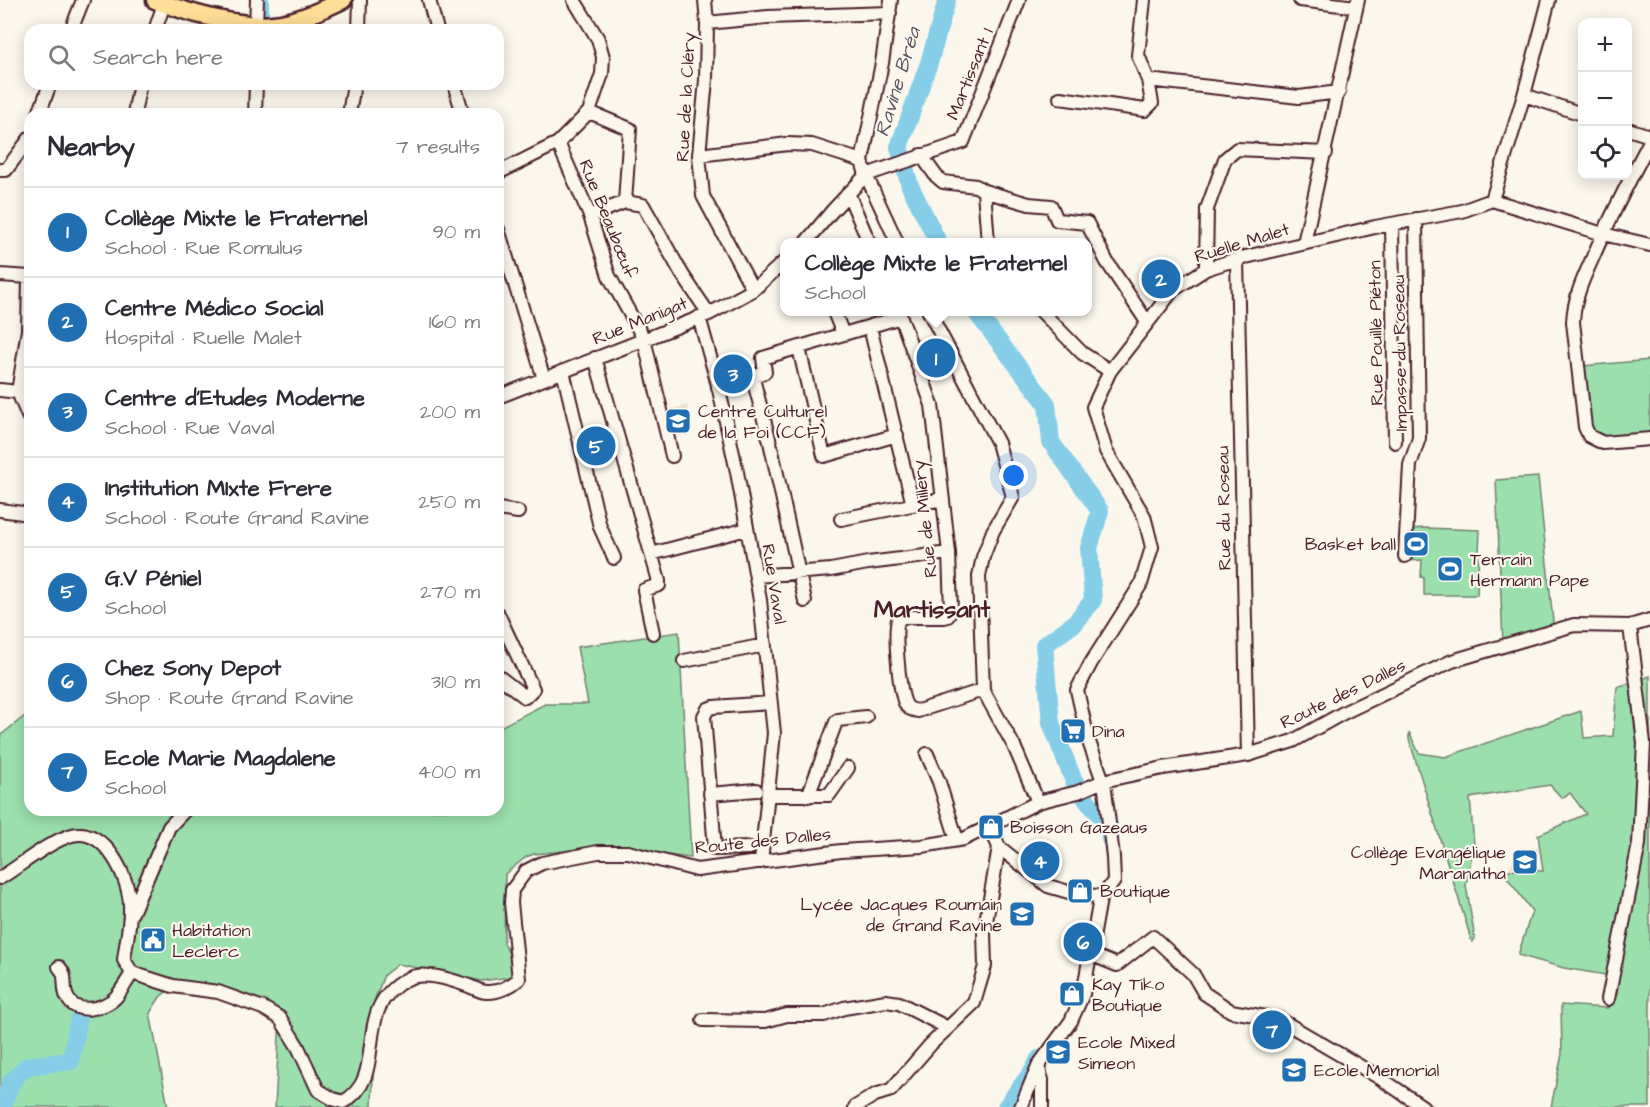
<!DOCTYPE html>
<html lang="en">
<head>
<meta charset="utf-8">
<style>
  body { margin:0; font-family:"Architects Daughter",sans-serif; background:#f2f2f3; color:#2b2b33 }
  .controls { position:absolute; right:18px; top:18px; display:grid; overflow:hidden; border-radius:12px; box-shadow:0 3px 15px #0003 }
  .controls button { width:54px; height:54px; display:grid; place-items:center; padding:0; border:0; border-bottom:2px solid #e1e1e2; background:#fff; color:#2b2b33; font:30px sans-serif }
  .you { position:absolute; left:1014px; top:476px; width:21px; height:21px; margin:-15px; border:4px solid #fff; border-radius:50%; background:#1a73e8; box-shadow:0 0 0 9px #1a73e833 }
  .badge { display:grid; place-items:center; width:39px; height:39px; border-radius:50%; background:#1f6fb2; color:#fff; font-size:20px; font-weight:700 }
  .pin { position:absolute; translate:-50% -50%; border:3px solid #fff; box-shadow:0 2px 6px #0006 }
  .popup { position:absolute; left:780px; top:238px; width:312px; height:78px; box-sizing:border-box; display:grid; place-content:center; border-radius:12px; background:#fff; filter:drop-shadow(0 2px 4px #0005); font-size:20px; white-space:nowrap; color:#7c7c81 }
  .popup b { font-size:22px; color:#2b2b33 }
  .popup::after { content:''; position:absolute; left:50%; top:100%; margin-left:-12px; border:12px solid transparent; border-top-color:#fff }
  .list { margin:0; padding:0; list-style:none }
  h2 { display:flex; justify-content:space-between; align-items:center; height:78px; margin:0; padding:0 24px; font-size:26px }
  h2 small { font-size:20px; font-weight:400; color:#7c7c81 }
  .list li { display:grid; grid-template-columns:39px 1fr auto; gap:18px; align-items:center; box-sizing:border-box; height:90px; padding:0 24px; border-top:2px solid #e1e1e2 }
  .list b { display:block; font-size:22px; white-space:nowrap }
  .list p { margin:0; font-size:20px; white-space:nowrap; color:#7c7c81 }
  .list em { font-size:20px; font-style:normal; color:#7c7c81 }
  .icon { flex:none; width:33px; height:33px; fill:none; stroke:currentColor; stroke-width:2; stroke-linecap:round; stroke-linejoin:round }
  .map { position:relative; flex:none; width:1650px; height:1107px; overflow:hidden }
  .search { position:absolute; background:#fff; box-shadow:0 3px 15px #0003; left:24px; top:24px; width:480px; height:66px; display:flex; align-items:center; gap:15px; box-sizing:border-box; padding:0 21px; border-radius:18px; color:#7c7c81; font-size:22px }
  .panel { position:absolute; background:#fff; box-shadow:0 3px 15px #0003; left:24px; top:108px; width:480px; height:708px; border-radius:18px }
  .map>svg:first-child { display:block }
  .built { fill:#f0e1ce }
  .green { fill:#9be0ac; stroke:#72806c; stroke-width:1.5 }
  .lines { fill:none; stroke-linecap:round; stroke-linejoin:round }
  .canal { stroke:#86cee7; stroke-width:10 }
  .river { stroke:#86cee7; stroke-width:18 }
  .minor-casing { stroke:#4a1f2b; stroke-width:16 }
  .major-casing { stroke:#4a1f2b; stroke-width:21 }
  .minor { stroke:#fbf7ec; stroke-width:12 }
  .major { stroke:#fdde96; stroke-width:16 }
  .labels { text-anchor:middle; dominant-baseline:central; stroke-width:4.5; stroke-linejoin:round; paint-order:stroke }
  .street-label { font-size:18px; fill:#4a1f2b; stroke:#fbf7ec }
  .poi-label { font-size:18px; fill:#4a1f2b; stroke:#fbf7ec; text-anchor:start }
  .water-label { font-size:20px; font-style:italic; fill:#5c5463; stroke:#fbf7ec }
  .district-label { font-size:24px; font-weight:bold; fill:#4a1f2b; stroke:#fbf7ec }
</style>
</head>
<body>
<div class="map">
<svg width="1650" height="1107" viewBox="0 0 1650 1107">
  <rect width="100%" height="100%" fill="#fbf7ec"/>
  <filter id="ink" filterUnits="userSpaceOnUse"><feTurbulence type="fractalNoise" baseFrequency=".0167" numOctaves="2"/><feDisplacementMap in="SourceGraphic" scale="12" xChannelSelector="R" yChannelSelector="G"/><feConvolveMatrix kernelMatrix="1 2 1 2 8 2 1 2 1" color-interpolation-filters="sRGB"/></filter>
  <g filter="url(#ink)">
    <path class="built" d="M687 405 689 414H691L692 428 668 436 662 412Z
      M605 431 608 456 590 458 584 436Z
      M1521 847 1530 849 1539 847 1537 869 1519 870 1517 866 1508 870 1515 857H1520Z"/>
    <path class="green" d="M1650 360V434L1607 442 1585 427 1582 366Z
      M1538 477 1554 631 1503 643 1496 480Z
      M1425 528 1480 530 1477 595H1424V578L1421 577 1422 560 1407 561 1410 529Z
      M679 632 691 858 601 847 534 854 526 857 505 874 504 943 519 976 481 981 398 964 384 975 375 999 372 1107H275L280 1019 218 992 174 986 160 997 150 1013 168 1107H0V739L1 735 30 712V810H498V728L545 704H588L577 647Z
      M1650 676V1107H1551L1562 1054 1561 1005 1608 1008 1618 977 1564 968 1518 955 1532 911 1506 876 1508 870 1543 871 1538 835 1586 814 1570 793 1562 798 1550 785 1470 798 1474 845 1466 885 1475 939 1472 942 1409 739V732L1419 753 1445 757 1581 711 1584 738 1613 736 1617 687Z"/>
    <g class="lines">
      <path class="canal" d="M264 0V13"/>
      <path class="river" d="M938 242 910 186 899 147 929 63 947 0
        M976 312 1047 404 1051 442 1100 511 1089 548 1093 600 1075 623 1044 645 1051 723 1073 779 1088 802 1109 825 1110 839
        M3 1107 11 1082 27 1066 71 1061 78 1021
        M1006 1107 1034 1069 1039 1059"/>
      <defs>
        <path id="minor" d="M429 0 437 30
          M705 0 707 23 706 80 699 155 703 196 753 290
          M1300 0 1356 7
          M707 23 768 17 890 13
          M256 25 257 0
          M71 30 83 0
          M155 30 164 4
          M359 30 360 0
          M1148 80 1299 97 1339 92
          M454 84 463 114
          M1524 95 1582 114
          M1060 98 1145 110 1152 103 1148 80 1138 55 1144 0
          M589 112 630 129 625 202 590 216
          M39 114 50 84
          M134 114 140 84
          M255 114 256 84
          M349 114 354 84
          M1628 129 1650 136
          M1650 141C1630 179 1610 217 1593 257 1583 279 1574 298 1573 322L1585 427 1589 436 1603 443 1650 439
          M558 143 590 216 609 276 644 339 672 456
          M699 155 788 144 812 145 862 161
          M921 155 936 176 943 182 976 186 984 191 1029 204 1051 206 1057 220 1087 223 1107 262 1147 322
          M0 170H6L30 138
          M498 173 558 143 589 112 602 74 603 57 598 39 574 0
          M984 191 988 242
          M848 193 869 242
          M1492 200 1524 95 1549 0
          M625 202 643 205 682 274 709 314
          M1392 224 1395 442
          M498 229 544 379
          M806 242 833 210 866 175 862 161 882 63 891 0
          M897 242 866 175 963 142 1019 0
          M1304 243 1358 0
          M1237 259 1248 755
          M1206 269 1207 209 1225 159 1237 149 1326 153
          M0 275 30 277
          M834 312 843 334
          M899 312 932 405 949 553 951 610 948 616 944 617H903L898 620C894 632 899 694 906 705 908 709 913 710 918 711L983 690
          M929 312 998 443 1013 497 993 531 983 557 979 576 983 690 1014 746 1038 802
          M1042 312 1082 353 1110 371
          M699 317 718 385 737 472 760 600 774 733 761 862
          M870 327 913 505
          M799 348 824 456 897 435
          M595 358 659 581V585L644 590 653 633
          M563 371 600 527 614 558
          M752 375 770 442 805 601
          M718 387 765 372 763 358 901 317
          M0 390 18 392 28 330 29 277
          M18 392 28 416H30
          M498 397 709 314 753 290 784 262
          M498 509 518 512
          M0 510 30 514
          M841 519 942 499
          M651 554 747 529
          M1405 556 1410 465 1419 438 1416 219
          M756 576 831 570 868 563 949 553
          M498 614 533 689 525 697 498 676
          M684 661 765 645
          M927 754 939 782 957 840
          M1103 781 1088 739 1077 690 1091 663 1141 584 1152 547 1144 516 1106 451 1093 407 1110 371 1173 290 1206 269 1237 259 1375 227 1462 211 1492 200 1603 234 1650 245
          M710 794 756 790
          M768 795H829L848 768
          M808 796 836 722 838 720 866 717
          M990 827 999 847 1048 886 1072 893 1096 896 1100 899 1083 994 1071 1021 1038 1066 1042 1080V1107
          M750 848 715 849 704 716 708 709 713 707 771 703
          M0 878C20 866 50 841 72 835 105 826 129 878 130 905 131 923 126 942 124 960L132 973 173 986 218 992 263 1008 280 1018 298 1047 318 1090 333 1099 343 1102C391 1076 349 1009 407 979 423 970 452 980 469 986 474 988 481 992 486 992 498 993 511 986 519 979L511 903 512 890 526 871 542 863 598 852H628L697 870 841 851 922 846 964 839 1038 802 1078 792 1103 781 1163 768 1248 755 1293 741 1345 712 1452 661 1574 625 1630 626 1650 620
          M1100 899 1114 881 1113 857 1104 781
          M132 913 169 827 185 810
          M1090 954 1117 965 1153 937 1193 974 1204 993 1231 1011 1279 1019 1380 1078 1423 1107
          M59 967C68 976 62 986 67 997 75 1016 105 1009 116 997 122 990 127 981 132 973
          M1608 999 1639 844 1644 743 1630 626
          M703 1020 765 1021 787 1015H824L844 1008 886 1001 899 1003 948 1028
          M855 1107 875 1095 891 1090 931 1044 974 1003 985 966 984 933 999 847
          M1021 1107 1038 1066"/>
        <path id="major" d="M155 0C185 12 240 28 273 24 297 22 321 10 343 0"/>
      </defs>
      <use href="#minor" class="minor-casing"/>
      <use href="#major" class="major-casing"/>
      <use href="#minor" class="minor"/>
      <use href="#major" class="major"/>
    </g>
  </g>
  <defs>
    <symbol id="school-square" viewBox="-11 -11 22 22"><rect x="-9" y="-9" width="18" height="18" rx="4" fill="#1f6fb2" stroke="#fbf7ec"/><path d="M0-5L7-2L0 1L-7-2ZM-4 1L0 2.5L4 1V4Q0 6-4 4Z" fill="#fff"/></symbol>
    <symbol id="stadium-square" viewBox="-11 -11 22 22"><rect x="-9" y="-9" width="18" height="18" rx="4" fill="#1f6fb2" stroke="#fbf7ec"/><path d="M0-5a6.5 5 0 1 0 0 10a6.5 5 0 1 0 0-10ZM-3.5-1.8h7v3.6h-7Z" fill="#fff"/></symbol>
    <symbol id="supermarket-square" viewBox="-11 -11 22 22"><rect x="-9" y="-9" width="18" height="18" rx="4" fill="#1f6fb2" stroke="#fbf7ec"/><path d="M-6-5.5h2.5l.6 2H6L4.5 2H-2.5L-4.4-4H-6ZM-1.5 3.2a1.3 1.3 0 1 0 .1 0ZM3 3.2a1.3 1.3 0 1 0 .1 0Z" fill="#fff"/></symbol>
    <symbol id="shop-square" viewBox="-11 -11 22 22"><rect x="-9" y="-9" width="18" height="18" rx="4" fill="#1f6fb2" stroke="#fbf7ec"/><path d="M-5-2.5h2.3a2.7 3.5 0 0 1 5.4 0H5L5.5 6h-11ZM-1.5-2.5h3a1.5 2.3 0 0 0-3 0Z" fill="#fff"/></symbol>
    <symbol id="civic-square" viewBox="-11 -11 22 22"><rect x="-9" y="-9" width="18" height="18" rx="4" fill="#1f6fb2" stroke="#fbf7ec"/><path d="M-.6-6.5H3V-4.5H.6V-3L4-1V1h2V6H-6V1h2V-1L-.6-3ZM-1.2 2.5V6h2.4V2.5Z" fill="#fff"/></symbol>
  </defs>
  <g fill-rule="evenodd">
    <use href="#school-square" x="663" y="406" width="30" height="30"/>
    <use href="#stadium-square" x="1401" y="529" width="30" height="30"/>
    <use href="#stadium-square" x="1435" y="554" width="30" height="30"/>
    <use href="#supermarket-square" x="1058" y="716" width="30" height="30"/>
    <use href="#shop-square" x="976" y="812" width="30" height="30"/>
    <use href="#school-square" x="1510" y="847" width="30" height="30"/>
    <use href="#shop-square" x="1065" y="876" width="30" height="30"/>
    <use href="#school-square" x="1007" y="899" width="30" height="30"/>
    <use href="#civic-square" x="138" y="925" width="30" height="30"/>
    <use href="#shop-square" x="1057" y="979" width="30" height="30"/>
    <use href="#school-square" x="1043" y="1037" width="30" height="30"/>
    <use href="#school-square" x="1279" y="1055" width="30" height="30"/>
  </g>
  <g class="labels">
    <g class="street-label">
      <text transform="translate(970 74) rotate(-68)">Martissant 1</text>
      <text transform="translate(686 97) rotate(-87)">Rue de la Cléry</text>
      <text transform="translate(608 219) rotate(68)">Rue Beaubœuf</text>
      <text transform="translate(1242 243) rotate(-17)">Ruelle Malet</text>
      <text transform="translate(640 321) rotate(-22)">Rue Manigat</text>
      <text transform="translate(1376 333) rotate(-91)">Rue Pouillé Piéton</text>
      <text transform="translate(1400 353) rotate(-91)">Impasse du Roseau</text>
      <text transform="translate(1224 508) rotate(-91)">Rue du Roseau</text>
      <text transform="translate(925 519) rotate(-96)">Rue de Millery</text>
      <text transform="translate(774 584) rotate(81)">Rue Vaval</text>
      <text transform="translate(1343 694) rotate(-26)">Route des Dalles</text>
      <text transform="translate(763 841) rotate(-6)">Route des Dalles</text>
    </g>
    <g class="poi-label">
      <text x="698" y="411">Centre Culturel<tspan x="698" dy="21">de la Foi (CCF)</tspan></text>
      <text x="1396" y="544" text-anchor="end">Basket ball</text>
      <text x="1470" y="559">Terrain<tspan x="1470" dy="21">Hermann Pape</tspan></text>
      <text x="1092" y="731">Dina</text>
      <text x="1010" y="827">Boisson Gazeaus</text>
      <text x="1506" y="852" text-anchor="end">Collège Evangélique<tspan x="1506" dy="21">Maranatha</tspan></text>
      <text x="1100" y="891">Boutique</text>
      <text x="1002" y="904" text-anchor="end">Lycée Jacques Roumain<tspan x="1002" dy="21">de Grand Ravine</tspan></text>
      <text x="172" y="930">Habitation<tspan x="172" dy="21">Leclerc</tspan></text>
      <text x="1092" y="984">Kay Tiko<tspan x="1092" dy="21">Boutique</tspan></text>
      <text x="1078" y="1042">Ecole Mixed<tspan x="1078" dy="21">Simeon</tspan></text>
      <text x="1314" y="1070">Ecole Memorial</text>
    </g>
    <g class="water-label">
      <text transform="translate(898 82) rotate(-73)">Ravine Bréa</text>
    </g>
    <g class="district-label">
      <text x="932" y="610">Martissant</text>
    </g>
  </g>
</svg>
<div class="controls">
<button>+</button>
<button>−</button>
<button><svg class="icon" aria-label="locate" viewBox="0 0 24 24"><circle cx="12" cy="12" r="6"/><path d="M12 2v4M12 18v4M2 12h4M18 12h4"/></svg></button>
</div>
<div class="you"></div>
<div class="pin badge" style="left:936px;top:358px">1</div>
<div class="popup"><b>Collège Mixte le Fraternel</b>School</div>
<div class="pin badge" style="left:1161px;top:279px">2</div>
<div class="pin badge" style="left:733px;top:374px">3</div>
<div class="pin badge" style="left:1040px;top:861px">4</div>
<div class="pin badge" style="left:596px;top:446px">5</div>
<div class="pin badge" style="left:1083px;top:942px">6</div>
<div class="pin badge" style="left:1272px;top:1030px">7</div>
<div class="search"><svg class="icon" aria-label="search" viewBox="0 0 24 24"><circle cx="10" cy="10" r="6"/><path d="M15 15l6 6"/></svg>Search here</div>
<section class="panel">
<h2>Nearby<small>7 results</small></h2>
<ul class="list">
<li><span class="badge">1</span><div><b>Collège Mixte le Fraternel</b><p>School · Rue Romulus</p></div><em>90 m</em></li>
<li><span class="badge">2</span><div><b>Centre Médico Social</b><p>Hospital · Ruelle Malet</p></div><em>160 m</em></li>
<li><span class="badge">3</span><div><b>Centre d'Etudes Moderne</b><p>School · Rue Vaval</p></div><em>200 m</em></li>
<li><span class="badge">4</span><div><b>Institution MIxte Frere</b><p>School · Route Grand Ravine</p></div><em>250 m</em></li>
<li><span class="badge">5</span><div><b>G.V Péniel</b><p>School</p></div><em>270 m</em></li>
<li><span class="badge">6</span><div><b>Chez Sony Depot</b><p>Shop · Route Grand Ravine</p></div><em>310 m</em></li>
<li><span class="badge">7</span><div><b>Ecole Marie Magdalene</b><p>School</p></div><em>400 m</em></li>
</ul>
</section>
</div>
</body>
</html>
